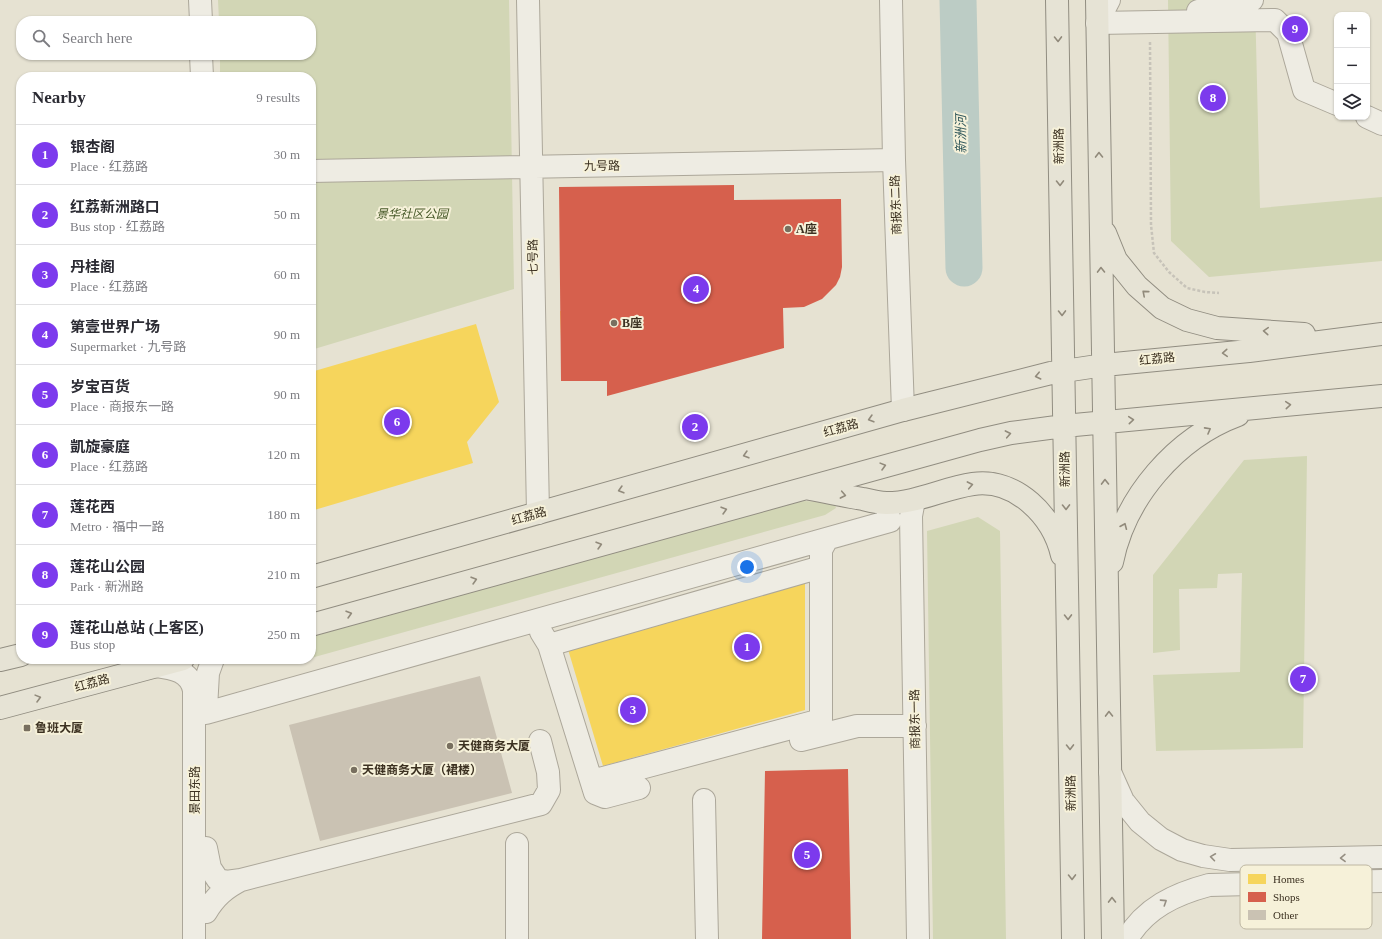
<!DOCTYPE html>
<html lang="en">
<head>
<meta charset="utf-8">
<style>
  body { margin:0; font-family:"Times New Roman","Noto Sans SC",serif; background:#f7f7f7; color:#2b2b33 }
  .controls { position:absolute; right:12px; top:12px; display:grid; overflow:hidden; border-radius:8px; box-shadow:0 1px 3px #0004 }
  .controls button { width:36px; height:36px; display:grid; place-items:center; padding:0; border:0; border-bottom:1px solid #e1e1e2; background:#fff; color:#2b2b33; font:20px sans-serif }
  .you { position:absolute; left:747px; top:567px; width:14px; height:14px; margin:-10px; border:3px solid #fff; border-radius:50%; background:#1a73e8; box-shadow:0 0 0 6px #1a73e833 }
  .badge { display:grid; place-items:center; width:26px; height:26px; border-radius:50%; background:#7c3aed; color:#fff; font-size:13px; font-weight:700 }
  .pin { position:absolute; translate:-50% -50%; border:2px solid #fff; box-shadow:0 1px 4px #0006 }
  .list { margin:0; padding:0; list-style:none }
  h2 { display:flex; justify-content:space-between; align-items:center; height:52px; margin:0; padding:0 16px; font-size:17px }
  h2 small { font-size:13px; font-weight:400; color:#7c7c81 }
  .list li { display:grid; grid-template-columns:26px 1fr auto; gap:12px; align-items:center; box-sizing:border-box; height:60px; padding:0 16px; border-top:1px solid #e1e1e2 }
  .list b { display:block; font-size:15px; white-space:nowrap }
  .list p { margin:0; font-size:13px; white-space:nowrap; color:#7c7c81 }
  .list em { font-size:13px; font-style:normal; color:#7c7c81 }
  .icon { flex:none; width:22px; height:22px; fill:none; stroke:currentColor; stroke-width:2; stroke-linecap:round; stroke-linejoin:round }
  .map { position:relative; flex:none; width:1382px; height:939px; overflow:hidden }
  .search { position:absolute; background:#fff; box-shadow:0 1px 3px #0004; left:16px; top:16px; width:300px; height:44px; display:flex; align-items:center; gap:10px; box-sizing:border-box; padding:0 14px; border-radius:16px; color:#7c7c81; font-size:15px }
  .panel { position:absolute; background:#fff; box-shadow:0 1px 3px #0004; left:16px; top:72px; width:300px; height:592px; border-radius:16px }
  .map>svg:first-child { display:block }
  .park { fill:#d2d6b5 }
  .homes { fill:#f6d55c }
  .shops { fill:#d6604d }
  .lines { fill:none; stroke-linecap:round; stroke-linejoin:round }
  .river { stroke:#bcccc5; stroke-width:37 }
  .building { fill:#cac2b3 }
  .minor-casing { stroke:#aca79a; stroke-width:24 }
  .major-casing { stroke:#918d81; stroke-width:24 }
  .path { stroke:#c7c3b9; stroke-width:2.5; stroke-dasharray:3 2; stroke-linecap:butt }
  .minor { stroke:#eeece3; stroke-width:22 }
  .major { stroke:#e6e3d5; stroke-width:22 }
  .oneway { stroke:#918a7b }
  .oneway2 { stroke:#958e82 }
  .poi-dot { fill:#786f5f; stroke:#f6f1d9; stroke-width:1.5 }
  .labels { text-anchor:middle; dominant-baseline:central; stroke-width:4; stroke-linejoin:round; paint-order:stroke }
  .street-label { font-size:12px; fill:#3c3121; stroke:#f6f1d9 }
  .park-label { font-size:12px; font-style:italic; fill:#465828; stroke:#f6f1d9 }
  .poi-label { font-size:12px; font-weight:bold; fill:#3c3121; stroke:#f6f1d9; text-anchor:start }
  .water-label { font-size:13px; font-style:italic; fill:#31585b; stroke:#f6f1d9 }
  .key { fill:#f6f1d9; stroke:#beb7a2; stroke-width:1 }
  .key-label { font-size:11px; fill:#3c3121 }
</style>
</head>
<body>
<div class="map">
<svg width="1382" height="939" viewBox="0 0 1382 939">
  <rect width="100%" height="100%" fill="#e6e2d2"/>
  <path class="park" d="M218 0H509L514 289 311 350V77H220V55H311V21H219Z
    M1168 0H1255L1260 208 1382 197V261L1209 277 1171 241Z
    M1307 456 1303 748 1156 751 1153 675 1240 672 1242 573 1218 574 1217 588 1179 589 1180 650 1153 653V575L1244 460Z
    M805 501 834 503 836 508 825 515 311 658V633L775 504Z
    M978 517 1000 531 1006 939H933L927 531Z"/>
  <path class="homes" d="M642 285V309H667V336H643V354H667V380L561 381V355H586V337H561L560 311H585V286Z
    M476 324 499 402 467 442 473 463 311 511V372Z
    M805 579V710L603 766 567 646Z"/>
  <path class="shops" d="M734 185V200L841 199 842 267 840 277 836 285 822 299 804 307 783 308 784 348 607 396V381H561L559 187Z
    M848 769 851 939H762L765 771Z"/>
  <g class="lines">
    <path class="river" d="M958 0 964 268"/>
  </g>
  <path class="building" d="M480 676 512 793 320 841 289 725Z"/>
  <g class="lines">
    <defs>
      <path id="minor" d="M200 0 201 21
        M528 0 538 513
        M891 0 894 160 903 410
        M1109 0 1097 23 1275 20 1288 33 1304 90 1337 104
        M1198 11 1252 0
        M201 55 202 77
        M1367 117 1382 124
        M311 171 894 160
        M914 500 911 516 918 939
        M541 632 549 645 595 793 605 797 639 788
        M549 645 821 567
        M156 666C173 668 190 671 194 690V939
        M206 708 208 673 213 659
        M206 713 890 521 886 503
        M801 740 857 726H915
        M1110 772 1123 801 1140 822 1161 839 1182 850 1203 856 1230 860 1382 857
        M592 781 821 720V550L827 539
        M704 800 707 939
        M517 844V939
        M206 848 210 868 218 880 226 882 241 880
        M206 912C215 897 225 888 241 880L541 804 549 790 548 772 540 741
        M1127 939C1145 908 1175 894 1209 885L1382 881"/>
      <path id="major" d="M1057 0 1073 939
        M1097 0 1113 939
        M1105 233 1116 260 1137 286 1162 308 1187 320 1217 328 1304 334
        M810 489C827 492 845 496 863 499 871 501 880 503 887 503 917 503 944 488 973 484 1016 478 1053 516 1062 555
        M1112 562C1125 497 1176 438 1238 415
        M311 577 903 410 1051 373 1104 365 1249 351 1382 334
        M311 625 980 440 1011 433 1064 426 1382 396
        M0 660 21 655
        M0 708 183 659"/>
    </defs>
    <use href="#minor" class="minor-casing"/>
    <use href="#major" class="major-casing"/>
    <path class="path" d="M1150 42 1151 225 1154 253 1169 272 1187 288 1205 292 1219 293"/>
    <use href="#minor" class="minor"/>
    <use href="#major" class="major"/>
  </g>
  <defs><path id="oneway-chevron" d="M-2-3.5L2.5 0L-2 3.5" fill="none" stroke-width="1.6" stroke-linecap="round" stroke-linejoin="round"/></defs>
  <g class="oneway">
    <use href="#oneway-chevron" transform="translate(1058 39) rotate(89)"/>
    <use href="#oneway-chevron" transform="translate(1099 155) rotate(-91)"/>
    <use href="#oneway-chevron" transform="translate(1060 183) rotate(89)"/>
    <use href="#oneway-chevron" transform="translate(1101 270) rotate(-91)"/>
    <use href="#oneway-chevron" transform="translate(1145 293) rotate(-139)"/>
    <use href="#oneway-chevron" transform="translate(1062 313) rotate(89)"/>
    <use href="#oneway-chevron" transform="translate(1266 331) rotate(-176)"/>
    <use href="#oneway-chevron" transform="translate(1225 353) rotate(176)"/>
    <use href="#oneway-chevron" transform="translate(1038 376) rotate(167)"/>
    <use href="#oneway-chevron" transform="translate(1288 405) rotate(-5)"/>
    <use href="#oneway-chevron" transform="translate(871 419) rotate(164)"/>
    <use href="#oneway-chevron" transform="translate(1131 420) rotate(-5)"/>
    <use href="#oneway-chevron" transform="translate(1208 430) rotate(-29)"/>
    <use href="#oneway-chevron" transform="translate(1008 434) rotate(-11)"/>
    <use href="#oneway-chevron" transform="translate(746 455) rotate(164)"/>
    <use href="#oneway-chevron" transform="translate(883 466) rotate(-15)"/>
    <use href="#oneway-chevron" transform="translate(1105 482) rotate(-91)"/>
    <use href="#oneway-chevron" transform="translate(970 485) rotate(-11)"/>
    <use href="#oneway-chevron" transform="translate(621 490) rotate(164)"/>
    <use href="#oneway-chevron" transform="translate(843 495) rotate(11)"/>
    <use href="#oneway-chevron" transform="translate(1066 507) rotate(89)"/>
    <use href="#oneway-chevron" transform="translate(724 510) rotate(-16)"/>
    <use href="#oneway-chevron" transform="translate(1124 526) rotate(-67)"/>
    <use href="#oneway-chevron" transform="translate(599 545) rotate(-16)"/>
    <use href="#oneway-chevron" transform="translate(474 580) rotate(-16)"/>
    <use href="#oneway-chevron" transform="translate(349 614) rotate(-16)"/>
    <use href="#oneway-chevron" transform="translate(1068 617) rotate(89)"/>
    <use href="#oneway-chevron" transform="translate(38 698) rotate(-15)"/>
    <use href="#oneway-chevron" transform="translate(1109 714) rotate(-91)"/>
    <use href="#oneway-chevron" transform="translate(1070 747) rotate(89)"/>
    <use href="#oneway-chevron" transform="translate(1072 877) rotate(89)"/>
    <use href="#oneway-chevron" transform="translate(1112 900) rotate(-91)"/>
  </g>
  <g class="oneway2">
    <use href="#oneway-chevron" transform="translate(1213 857) rotate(-172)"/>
    <use href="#oneway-chevron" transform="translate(1343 858) rotate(179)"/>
    <use href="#oneway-chevron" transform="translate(1164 902) rotate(-33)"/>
  </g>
  <g class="poi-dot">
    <circle cx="788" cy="229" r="4"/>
    <circle cx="614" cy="323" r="4"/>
    <rect x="23" y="724" width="8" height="8" rx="2"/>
    <circle cx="450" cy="746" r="4"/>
    <circle cx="354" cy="770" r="4"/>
  </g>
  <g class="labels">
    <g class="street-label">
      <text transform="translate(1059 146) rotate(-91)">新洲路</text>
      <text transform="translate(602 166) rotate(-1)">九号路</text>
      <text transform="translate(896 205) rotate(-92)">商报东二路</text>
      <text transform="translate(533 257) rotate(-91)">七号路</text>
      <text transform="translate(1157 359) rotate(-6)">红荔路</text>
      <text transform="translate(841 428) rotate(-16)">红荔路</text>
      <text transform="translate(1065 469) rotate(-91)">新洲路</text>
      <text transform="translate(529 516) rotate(-16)">红荔路</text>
      <text transform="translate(92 683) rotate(-15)">红荔路</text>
      <text transform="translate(915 719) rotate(-91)">商报东一路</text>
      <text transform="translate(195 790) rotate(-90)">景田东路</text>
      <text transform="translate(1071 793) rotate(-91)">新洲路</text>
    </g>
    <g class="park-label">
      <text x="412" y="214">景华社区公园</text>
    </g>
    <g class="poi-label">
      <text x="796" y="229">A座</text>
      <text x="622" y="323">B座</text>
      <text x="35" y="728">鲁班大厦</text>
      <text x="458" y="746">天健商务大厦</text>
      <text x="362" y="770">天健商务大厦（裙楼）</text>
    </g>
    <g class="water-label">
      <text transform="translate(961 134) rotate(-91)">新洲河</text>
    </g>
  </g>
  <rect x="1240" y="865" width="132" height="64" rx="6" class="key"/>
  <rect x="1248" y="874" width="18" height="10" fill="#f6d55c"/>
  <rect x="1248" y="892" width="18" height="10" fill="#d6604d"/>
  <rect x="1248" y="910" width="18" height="10" fill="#cac2b3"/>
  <g class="key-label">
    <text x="1273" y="883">Homes</text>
    <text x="1273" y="901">Shops</text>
    <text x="1273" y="919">Other</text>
  </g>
</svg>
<div class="controls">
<button>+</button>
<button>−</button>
<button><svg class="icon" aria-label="layers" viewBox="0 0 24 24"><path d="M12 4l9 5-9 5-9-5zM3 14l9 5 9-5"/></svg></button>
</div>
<div class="you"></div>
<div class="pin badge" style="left:747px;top:647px">1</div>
<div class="pin badge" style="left:695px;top:427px">2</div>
<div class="pin badge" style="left:633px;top:710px">3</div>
<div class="pin badge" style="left:696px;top:289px">4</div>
<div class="pin badge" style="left:807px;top:855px">5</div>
<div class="pin badge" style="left:397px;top:422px">6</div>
<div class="pin badge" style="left:1303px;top:679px">7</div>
<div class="pin badge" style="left:1213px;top:98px">8</div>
<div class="pin badge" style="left:1295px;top:29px">9</div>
<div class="search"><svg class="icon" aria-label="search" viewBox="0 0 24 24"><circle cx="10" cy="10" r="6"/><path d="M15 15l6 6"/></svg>Search here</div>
<section class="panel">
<h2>Nearby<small>9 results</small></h2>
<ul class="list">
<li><span class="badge">1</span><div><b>银杏阁</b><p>Place · 红荔路</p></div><em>30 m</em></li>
<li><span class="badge">2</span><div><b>红荔新洲路口</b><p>Bus stop · 红荔路</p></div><em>50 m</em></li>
<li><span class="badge">3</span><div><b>丹桂阁</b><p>Place · 红荔路</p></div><em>60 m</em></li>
<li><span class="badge">4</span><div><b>第壹世界广场</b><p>Supermarket · 九号路</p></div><em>90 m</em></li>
<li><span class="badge">5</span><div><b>岁宝百货</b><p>Place · 商报东一路</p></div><em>90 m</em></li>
<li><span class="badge">6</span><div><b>凱旋豪庭</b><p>Place · 红荔路</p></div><em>120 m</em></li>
<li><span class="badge">7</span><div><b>莲花西</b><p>Metro · 福中一路</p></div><em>180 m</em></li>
<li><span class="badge">8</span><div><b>莲花山公园</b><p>Park · 新洲路</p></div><em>210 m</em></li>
<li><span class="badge">9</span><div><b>莲花山总站 (上客区)</b><p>Bus stop</p></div><em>250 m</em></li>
</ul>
</section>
</div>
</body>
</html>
